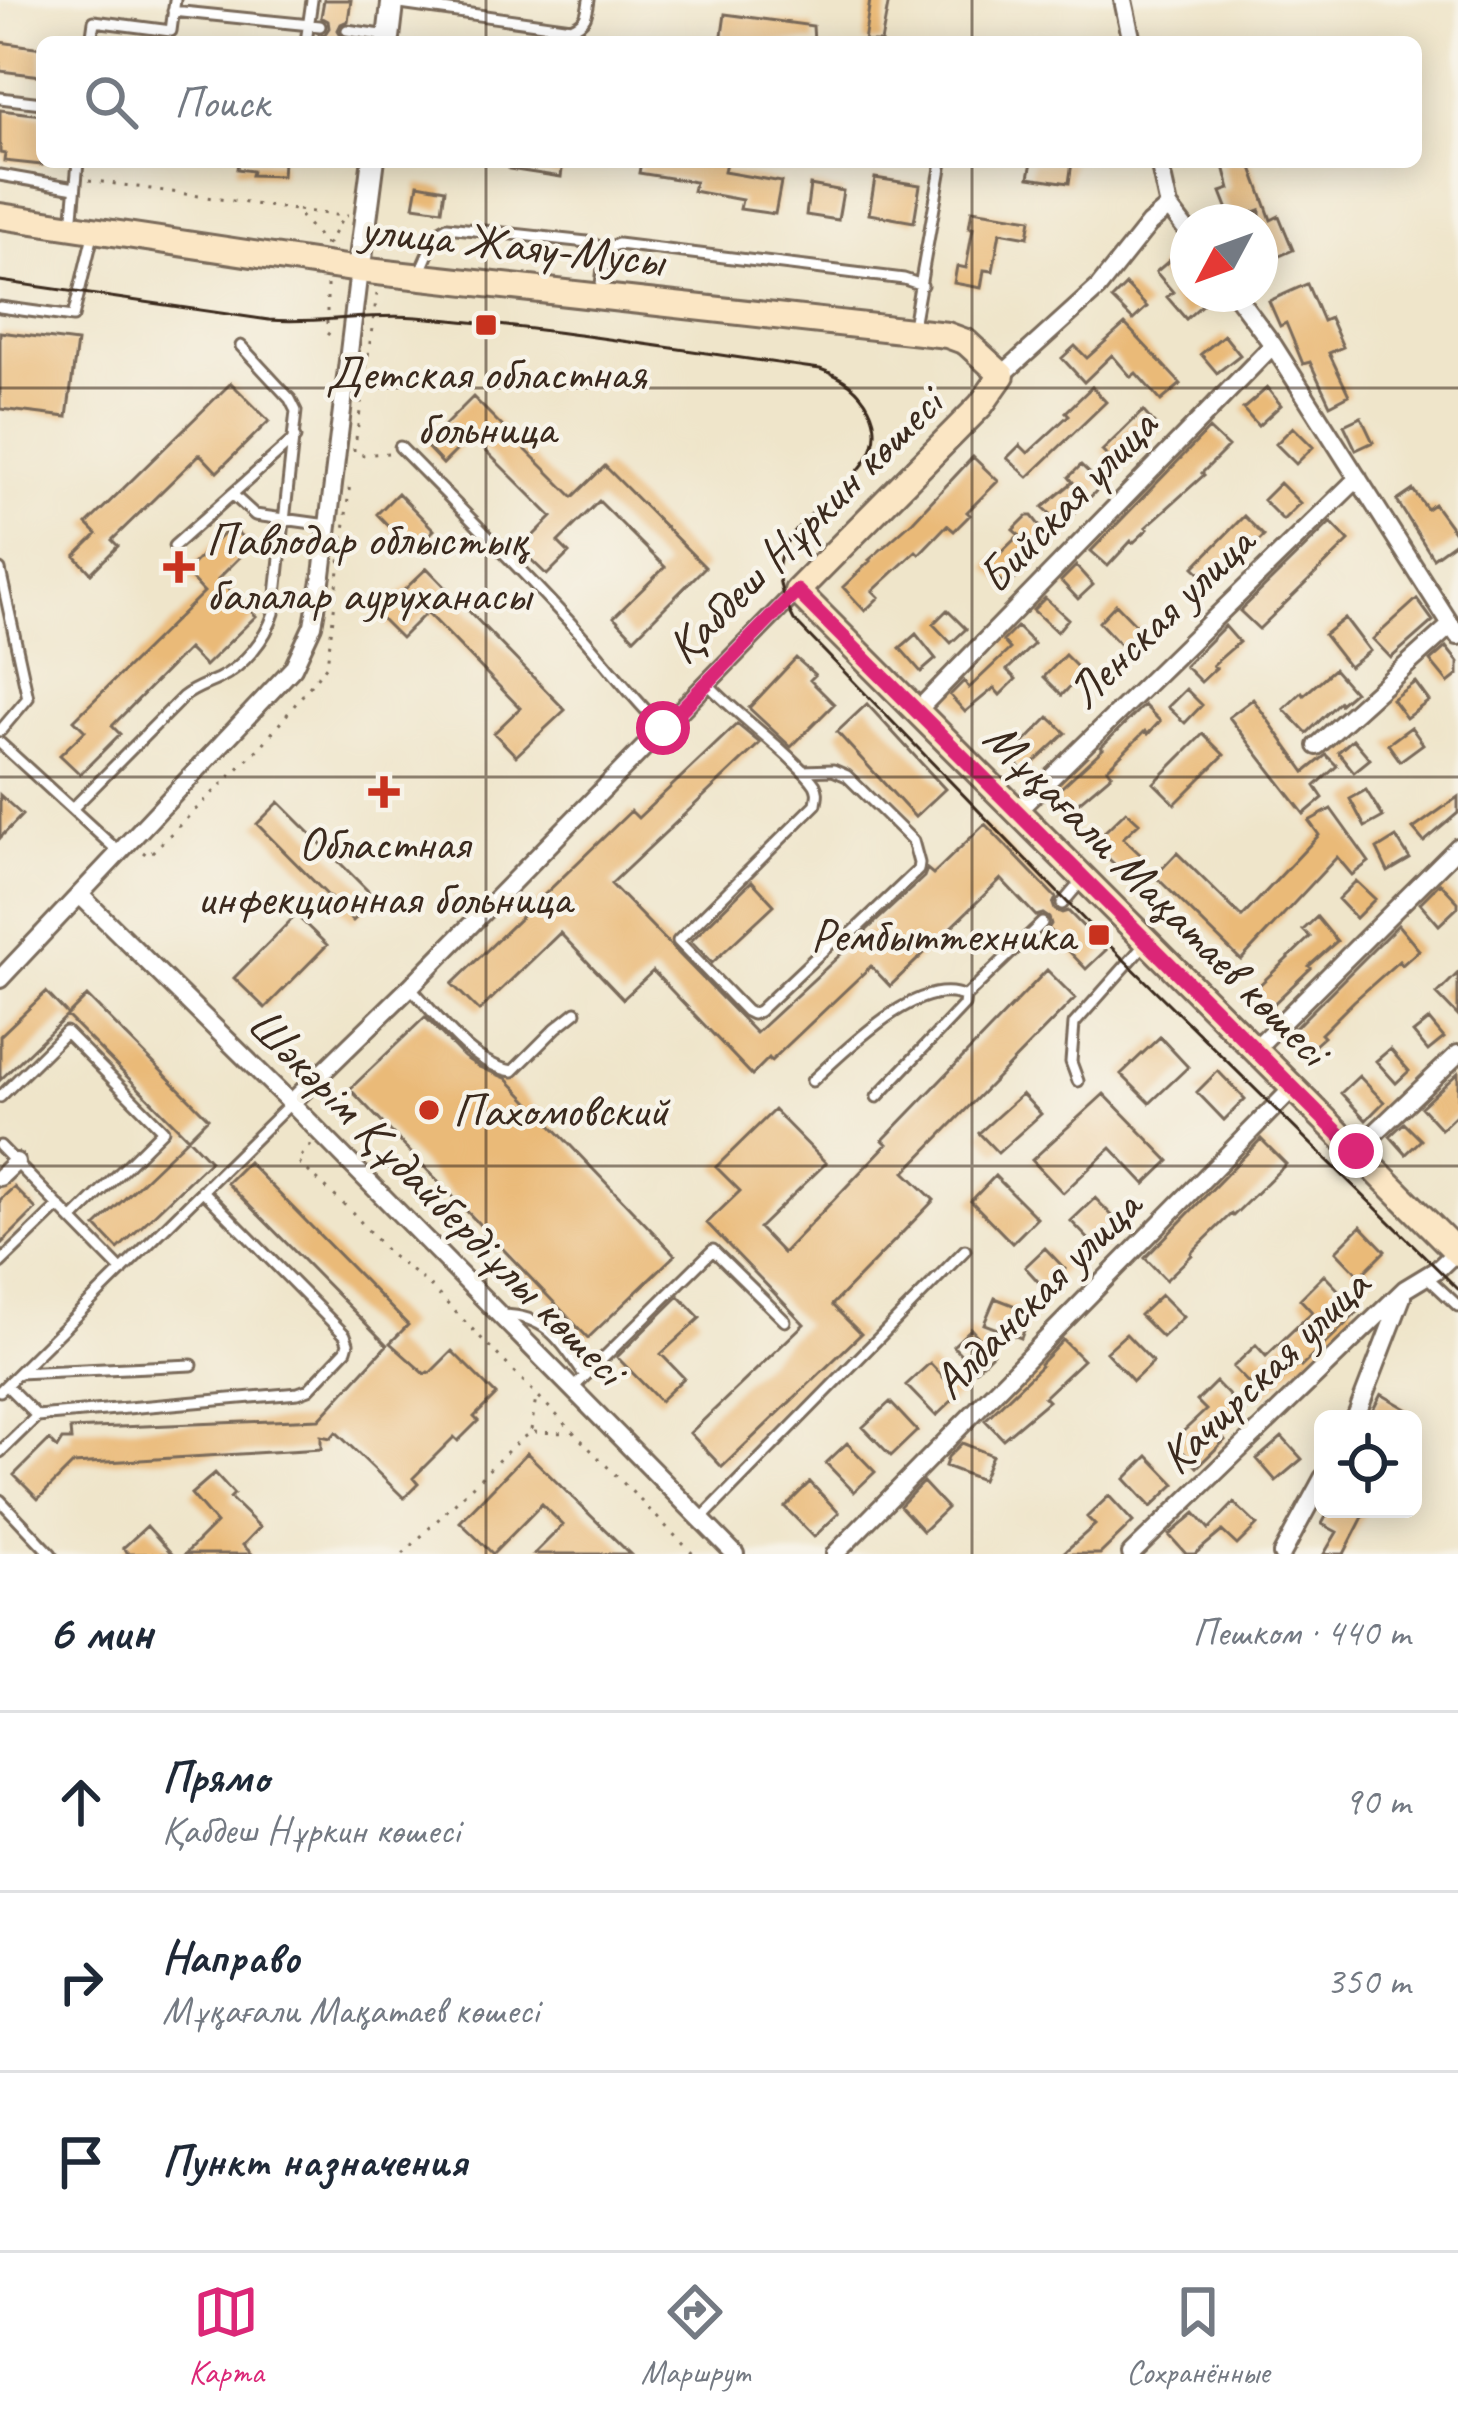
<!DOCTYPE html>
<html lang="ru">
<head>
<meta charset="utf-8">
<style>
  body { margin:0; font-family:Caveat,sans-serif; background:#f6f6f7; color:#1f2937 }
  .controls { position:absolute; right:36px; bottom:36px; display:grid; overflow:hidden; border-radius:18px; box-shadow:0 6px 30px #0003 }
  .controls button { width:108px; height:108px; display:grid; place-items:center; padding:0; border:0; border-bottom:3px solid #e0e1e3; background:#fff; color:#1f2937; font:60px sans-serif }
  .compass { position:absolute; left:1170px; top:204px; width:108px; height:108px; border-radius:50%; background:#fff; box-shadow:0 6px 30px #0003; rotate:229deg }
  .stop { position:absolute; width:36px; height:36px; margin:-27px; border:9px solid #db2777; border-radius:50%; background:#fff }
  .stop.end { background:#db2777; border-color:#fff; box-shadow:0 3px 12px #0008 }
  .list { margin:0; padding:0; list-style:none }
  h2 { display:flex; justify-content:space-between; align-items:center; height:156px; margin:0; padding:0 48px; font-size:51px }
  h2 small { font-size:39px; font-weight:400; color:#747a83 }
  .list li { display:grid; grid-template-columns:78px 1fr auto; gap:36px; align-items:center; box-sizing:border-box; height:180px; padding:0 48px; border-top:3px solid #e0e1e3 }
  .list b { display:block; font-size:45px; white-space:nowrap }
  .list p { margin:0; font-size:39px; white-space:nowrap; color:#747a83 }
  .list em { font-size:39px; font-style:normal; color:#747a83 }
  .icon { flex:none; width:66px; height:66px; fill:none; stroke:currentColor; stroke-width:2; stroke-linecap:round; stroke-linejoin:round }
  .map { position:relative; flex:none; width:1458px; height:1554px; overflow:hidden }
  .search { position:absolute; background:#fff; box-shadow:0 6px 30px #0003; left:36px; right:36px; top:36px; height:132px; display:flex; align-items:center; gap:30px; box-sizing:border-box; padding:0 42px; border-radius:18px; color:#747a83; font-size:45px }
  .sheet { height:696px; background:#fff }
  nav { display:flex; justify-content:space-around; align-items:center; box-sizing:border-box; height:168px; border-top:3px solid #e0e1e3; background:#fff; font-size:33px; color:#747a83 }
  nav a { display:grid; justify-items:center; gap:6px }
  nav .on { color:#db2777 }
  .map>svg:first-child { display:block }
  .building { fill:#eaba78 }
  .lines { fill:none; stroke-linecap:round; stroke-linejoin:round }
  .service-casing { stroke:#7a6b5a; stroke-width:15 }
  .minor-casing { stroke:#7a6b5a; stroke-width:22 }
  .tertiary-casing { stroke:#7a6b5a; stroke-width:27 }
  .secondary-casing { stroke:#7a6b5a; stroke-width:30 }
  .path { stroke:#7a6b5a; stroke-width:3; stroke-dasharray:3 9; stroke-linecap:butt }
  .service { stroke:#fff; stroke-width:9 }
  .minor { stroke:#fff; stroke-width:16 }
  .tertiary { stroke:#fff; stroke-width:21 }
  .secondary { stroke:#fbe6c4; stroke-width:24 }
  .tram { stroke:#3b2a1e; stroke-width:3 }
  .route { stroke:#db2777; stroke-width:15 }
  .grid { fill:none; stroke:#3b2a1e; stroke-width:3; stroke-opacity:0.55 }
  .poi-dot { fill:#c8321e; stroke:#f7f3e8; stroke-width:4.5 }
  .labels { text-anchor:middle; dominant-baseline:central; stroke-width:9; stroke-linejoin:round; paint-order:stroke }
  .street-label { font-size:48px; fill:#3b2a1e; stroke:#f7f3e8 }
  .poi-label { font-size:48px; fill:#3b2a1e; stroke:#f7f3e8 }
</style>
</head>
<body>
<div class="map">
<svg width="1458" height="1554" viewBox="0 0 1458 1554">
  <rect width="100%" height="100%" fill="#f7f3e8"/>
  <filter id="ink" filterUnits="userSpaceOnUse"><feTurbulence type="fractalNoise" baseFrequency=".00833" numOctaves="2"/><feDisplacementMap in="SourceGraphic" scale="24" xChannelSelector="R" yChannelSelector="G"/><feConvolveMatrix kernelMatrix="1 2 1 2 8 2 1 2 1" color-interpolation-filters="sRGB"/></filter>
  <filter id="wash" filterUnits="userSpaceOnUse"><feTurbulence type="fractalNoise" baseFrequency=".004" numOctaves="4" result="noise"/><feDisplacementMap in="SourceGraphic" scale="48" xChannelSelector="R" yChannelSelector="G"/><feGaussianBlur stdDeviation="2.7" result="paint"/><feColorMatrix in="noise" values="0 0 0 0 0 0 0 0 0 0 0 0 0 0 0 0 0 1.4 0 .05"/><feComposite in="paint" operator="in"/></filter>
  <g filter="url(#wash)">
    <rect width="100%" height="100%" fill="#efe5ca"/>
    <g id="blocks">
      <path class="building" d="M324 0H351L348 21 341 24 338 30 345 42H318L319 35 325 34 329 28 328 21 321 17Z
        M870 0H889L881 42H864Z
        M725 14 813 26 814 42H721Z
        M0 42 42 48V76L0 71Z
        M0 110 42 115V165L4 161 5 154 0 153Z
        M238 162H283L282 176 251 175 252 171 237 169Z
        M509 162H563L561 177 509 169Z
        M641 162H726L724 172 781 182 775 214 740 209 742 200 693 191 695 182 639 173Z
        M1032 162H1072L1069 183 1029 177Z
        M1223 162H1250L1271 220 1279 216 1293 250 1266 262 1260 247V210L1232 220 1221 192 1230 189Z
        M875 178 920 185 914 222 869 214Z
        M418 184 445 189 442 210 414 206Z
        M810 185 843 191 838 220 806 215Z
        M972 210 1031 219 1028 237 1000 232 993 271 984 270 981 288 954 283 957 266 966 268 973 228H969Z
        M1171 259 1188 278V294H1214L1186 319 1167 297 1173 292 1156 272Z
        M1307 284 1323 321 1330 318 1343 347 1329 353 1349 395 1330 405 1310 362 1303 364 1286 323 1280 326 1269 301Z
        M1126 285 1147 307 1133 320 1112 299Z
        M1125 324 1181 384 1161 401 1136 373 1131 377 1112 355 1084 382 1062 358 1075 346 1087 358Z
        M0 332 77 342 67 417 0 409Z
        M1224 335 1240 355 1217 373 1201 354Z
        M231 383 269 421 217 472 200 454 112 540 118 546 91 573 75 556 97 534 87 524Z
        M1092 387 1106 402 1028 477 1007 458 1020 445 1028 453 1069 415 1066 412Z
        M1267 388 1281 405 1258 426 1243 409Z
        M473 397 573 497 605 466 705 567 634 638 614 617 665 567 599 501 558 542 569 553 547 575 520 549 552 517 471 436 443 464 425 445Z
        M1143 411 1159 429 1133 451 1136 455 1121 470 1102 451Z
        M1361 417 1373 442 1356 450 1344 425Z
        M1293 427 1313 447 1296 464 1276 444Z
        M1209 429 1228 447 1202 473 1204 475 1146 527 1148 529 1133 543 1131 541 1108 566 1091 551Z
        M973 457 998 481 967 512 970 515 954 531 947 525 919 554 916 551 873 591 879 597 865 611 843 587 870 561 869 560 913 521Z
        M1081 465 1102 485 1063 525 1043 507 1073 482 1069 477Z
        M1280 483 1300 503 1283 520 1263 500Z
        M1413 490 1427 509 1434 504 1458 537V540L1433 558 1397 501Z
        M398 493 434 530 413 551 377 514Z
        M1027 516H1032L1050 539 1021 568 1024 571 1007 587 986 567 1019 535 1013 530Z
        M1244 516 1264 536 1251 549 1249 547 1213 585 1194 567Z
        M1331 522 1349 541 1259 629 1240 611Z
        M231 526 251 546 218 579 256 616 205 666 188 649 112 726 120 734 80 774 60 755 85 731 74 720 204 592 185 572Z
        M1076 566 1093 585 1078 599 1061 581Z
        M427 568 565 710 516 756 494 733 520 708 427 612 401 638 378 615Z
        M1045 598 1068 619 1057 632 1033 610Z
        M1417 599 1433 621 1391 658 1373 639Z
        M1116 604 1143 632 1125 650 1099 622Z
        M947 610 966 629 951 643 933 624Z
        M1345 618 1370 651 1349 667 1324 635Z
        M1225 626 1239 642 1213 665 1216 668 1201 682 1185 666Z
        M1017 627 1034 644 1007 670 1016 679 1000 695 994 688 965 712 950 695 964 681 969 688 1010 649 1003 641Z
        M916 634 936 659 921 672 900 648Z
        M1446 647 1458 662V675L1448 683 1430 661Z
        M1065 655 1083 673 1062 695 1044 677Z
        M796 658 815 675 810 680 834 704 791 747 749 708Z
        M1334 669 1354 692 1340 704 1339 702 1307 733 1284 709 1302 692 1304 695Z
        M1415 682 1429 701 1406 718 1392 699Z
        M1186 689 1202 705 1185 723 1168 707Z
        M1253 699 1305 772 1326 755 1337 766 1315 786 1323 798 1304 814 1229 717Z
        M867 704 945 789 915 817 837 732Z
        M1144 705 1160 721 1148 734 1145 731 1107 769 1112 774 1066 813 1051 797 1103 749 1101 747Z
        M1049 717 1066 733 1024 772 1010 757Z
        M737 724 760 743 611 884 756 1033 924 877 927 869 933 874 985 824 1056 898 1053 904 1055 910 1062 913 1068 911 1106 950 1086 969 1048 929 1051 924 1049 918 1043 914 1036 916 1001 879 890 986 871 966 771 1061 769 1058 752 1075 653 971 623 999 560 933 479 1011 452 984 631 811 638 818Z
        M1411 727 1423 744 1400 761 1388 744Z
        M1203 734 1224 755 1175 804 1154 783Z
        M1353 739 1370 759 1354 772 1338 752Z
        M1366 790 1383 817 1365 827 1350 799Z
        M0 795 22 815 0 838Z
        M1458 797V813L1424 842 1413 829Z
        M279 802 376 899 353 921 257 824Z
        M1331 809 1369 862 1352 875 1337 857 1241 960 1155 876 1177 853 1242 917 1319 835 1309 821Z
        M1126 811 1139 823 1123 838 1143 857 1125 875 1093 843Z
        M1396 837 1410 859 1388 872 1377 849Z
        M752 881 774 905 712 963 691 941Z
        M1356 881 1375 899 1356 918 1338 899Z
        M1440 883 1458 902V907L1439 925 1420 903Z
        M296 915 327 945 265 1008 234 978Z
        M1317 917 1337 941 1309 966 1311 968 1265 1012 1249 995 1310 937 1303 930Z
        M1398 925 1419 950 1402 965 1399 961 1354 1001 1321 1034 1324 1037 1306 1053 1289 1034Z
        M1047 970 1075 998 905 1172 934 1200 832 1305 861 1334 722 1467 690 1433 804 1324 707 1223 740 1191 716 1167 774 1110 826 1163 759 1228 783 1253 887 1144 883 1140Z
        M1458 973V1016L1437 994Z
        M46 992 68 1015 0 1080V1036Z
        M87 996 208 1118 188 1138 67 1016Z
        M425 1017 464 1057 479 1067 506 1078 675 1255 588 1338 350 1089Z
        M1429 1020 1444 1038 1428 1051 1413 1033Z
        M1160 1037 1188 1067 1150 1103 1121 1074Z
        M1390 1049 1409 1071 1396 1083 1376 1061Z
        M1218 1071 1245 1099 1224 1120 1197 1092Z
        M1458 1073V1113L1441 1129 1421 1107Z
        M1359 1076 1384 1102 1366 1120 1341 1093Z
        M1022 1094 1041 1114 998 1153 979 1133Z
        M1104 1094 1169 1161 1145 1184 1111 1148 1063 1193 1032 1160Z
        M1404 1123 1421 1140 1406 1154 1390 1136Z
        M188 1138 210 1161 118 1249 96 1226Z
        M1261 1139 1286 1164 1233 1216 1231 1214 1191 1253 1192 1255 1166 1280 1145 1258Z
        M248 1162 408 1325 390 1343 425 1374 428 1372 430 1373 452 1351 496 1395 474 1417 478 1421 458 1441 454 1437 413 1478 418 1484 404 1498 336 1432 331 1438 321 1436V1449L73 1464 38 1499 14 1475 49 1440 57 1448 62 1440H71L70 1429 319 1419 387 1345 227 1183Z
        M995 1176 1037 1218 1012 1243 971 1201Z
        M14 1187 36 1209 0 1245V1200Z
        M1095 1198 1124 1228 1100 1251 1071 1221Z
        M1361 1226 1385 1251 1360 1276 1336 1251Z
        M1045 1248 1065 1269 1045 1289 1025 1267Z
        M1324 1275 1359 1311 1301 1367 1299 1364 1263 1398 1233 1367 1256 1345 1266 1356 1312 1312 1300 1299Z
        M1161 1295 1183 1317 1162 1337 1140 1315Z
        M679 1296 700 1318 661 1354 684 1378 660 1401 617 1357Z
        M995 1298 1031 1312 1021 1338 984 1324Z
        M971 1329 993 1353 976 1370 953 1346Z
        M1126 1334 1153 1362 1133 1381 1106 1352Z
        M1063 1340 1083 1360 1044 1397 1048 1401 1003 1439 985 1420 1041 1366 1040 1364Z
        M930 1363 959 1394 936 1416 906 1385Z
        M1216 1382 1245 1412 1221 1435 1225 1440 1197 1467 1173 1441 1206 1410 1197 1401Z
        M1381 1394 1410 1411 1405 1419H1375L1370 1416Z
        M890 1402 917 1431 891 1456 863 1427Z
        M1282 1437 1302 1459 1276 1481 1257 1459Z
        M847 1443 875 1472 854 1492 826 1463Z
        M962 1443 992 1455 982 1480 945 1466 948 1457Z
        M527 1453 630 1554H534L563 1525 542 1504 493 1554 460 1522Z
        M1148 1456 1175 1484 1151 1507 1125 1479Z
        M215 1473 234 1494 230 1498 260 1527 243 1545 252 1554H185L216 1523 191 1494Z
        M810 1482 839 1513 814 1537 785 1507Z
        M923 1482 947 1508 923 1531 900 1506Z
        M1109 1496 1133 1522 1100 1554H1062L1095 1525 1087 1517Z
        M1234 1503 1257 1525 1237 1545 1222 1531 1195 1554H1186L1169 1535 1195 1513 1209 1529Z
        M1330 1509H1367L1344 1554H1324L1337 1532 1322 1524Z
        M147 1526 172 1554H129L123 1548Z"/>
    </g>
  </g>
  <g filter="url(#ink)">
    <use href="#blocks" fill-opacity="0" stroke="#7a6b5a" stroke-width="3"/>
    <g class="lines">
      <defs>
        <path id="service" d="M393 3 571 28C586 22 587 15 589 0
          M173 11 320 26
          M347 30 388 36
          M91 42 94 21 171 31 175 0
          M306 42 312 0
          M0 98 42 103
          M0 175 75 188
          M72 226 78 162
          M419 274 437 233 447 227 587 242 605 249
          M600 294 605 249 618 244 904 279 922 285
          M0 307 73 317 93 235
          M913 326 942 162
          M400 447C459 507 519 567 576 629 606 662 631 697 663 728
          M232 494 255 515 327 525
          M174 546 295 438
          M0 570 28 698 0 731
          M707 683C731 709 761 731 788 756 797 765 808 774 815 785 819 794 817 795 816 804L678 941 746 1011 752 1014 759 1011 832 942 850 935 918 870 919 863 913 841 847 776 833 770 803 771
          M0 743 120 853
          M72 809 183 697C194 688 205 685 218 679 243 667 266 639 274 613L296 411 290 399 241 346
          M1062 904 1084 878
          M410 987C438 1016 471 1065 513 1071L556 1028 576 1012
          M812 1081C844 1052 919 974 965 997L1042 923
          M1078 1081 1071 1062 1074 1024 1146 943
          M0 1097 66 1032 163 1130 72 1220
          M877 1097 964 1005 965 997
          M0 1146 122 1271
          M0 1263 59 1206
          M1426 1276 1458 1306
          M503 1315C548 1316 561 1342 585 1376
          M18 1373 192 1365
          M6 1385 37 1416 298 1393 309 1389 346 1350 348 1343 345 1335 202 1190
          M573 1388 713 1250 785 1321
          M0 1391 291 1103
          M0 1452 37 1416
          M0 1500 51 1554
          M701 1519 965 1250"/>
        <path id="minor" d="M1123 0 1132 42
          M1159 162 1169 207 1188 232
          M1235 294 1273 345 1458 636
          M1002 375 1098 288 1149 224 1169 207
          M917 711 1273 345
          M1317 746 1451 625
          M1017 811 1358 478
          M81 896 291 1103 735 1554
          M0 979 293 668 313 625 322 575 359 270
          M1254 1050 1458 847
          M291 1103 410 987 797 591
          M1356 1151 1458 1054
          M0 1177 16 1162
          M1355 1419 1402 1297
          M835 1554 1293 1088
          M1131 1554 1405 1289 1438 1269 1458 1250
          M1282 1554 1323 1478"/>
        <path id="tertiary" d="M388 42 393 0
          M359 270 373 162"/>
        <path id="secondary" d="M0 216 359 270 947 335 966 342 1002 375 981 405 797 591 1458 1253"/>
      </defs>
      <use href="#service" class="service-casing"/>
      <use href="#minor" class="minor-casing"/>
      <use href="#tertiary" class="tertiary-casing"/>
      <use href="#secondary" class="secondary-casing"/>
      <path class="path" d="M89 180 295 210 326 245
        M298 210 342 216
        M327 245 344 216H348
        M327 285V333L333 338
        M356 439 377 294
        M354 448V452L360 455 388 453
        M143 852 148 856 263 744 327 665 350 483
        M311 1145 297 1161 352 1212 388 1253 427 1283 693 1554
        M531 1430 536 1398
        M403 1554 518 1441 531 1432 570 1433"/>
      <use href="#service" class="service"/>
      <use href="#minor" class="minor"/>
      <use href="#tertiary" class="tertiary"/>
      <use href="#secondary" class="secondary"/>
      <path class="tram" d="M0 281 269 320C318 324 367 313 417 317 551 328 686 351 820 369 841 376 859 388 869 408 902 473 793 504 780 558 775 579 784 601 794 620L1099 935 1458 1289"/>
    </g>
  </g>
  <g class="lines" filter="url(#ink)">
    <path class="route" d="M663 728 797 591 1356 1151"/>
  </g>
  <path class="grid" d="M486 0V42M972 0V42M486 162V1554M972 162V1554M0 388H1458M0 777H1458M0 1166H1458"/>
  <g class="poi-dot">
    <rect x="474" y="313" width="24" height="24" rx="6"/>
    <path d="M173 549h12v12h12v12h-12v12h-12v-12h-12v-12h12z"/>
    <path d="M378 774h12v12h12v12h-12v12h-12v-12h-12v-12h12z"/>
    <rect x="1087" y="923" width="24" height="24" rx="6"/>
    <circle cx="429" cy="1110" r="12"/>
  </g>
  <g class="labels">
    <g class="street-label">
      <text transform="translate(512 244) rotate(6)">улица Жаяу-Мусы</text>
      <text transform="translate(1067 501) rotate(-46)">Бийская улица</text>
      <text transform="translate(804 525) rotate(-45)">Қабдеш Нұркин көшесі</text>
      <text transform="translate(1160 617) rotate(-44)">Ленская улица</text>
      <text transform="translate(1157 893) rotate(45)">Мұқағали Мақатаев көшесі</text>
      <text transform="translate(437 1196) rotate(45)">Шәкәрім Құдайбердіұлы көшесі</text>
      <text transform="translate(1036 1294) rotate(-45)">Алданская улица</text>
      <text transform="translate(1264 1371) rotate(-44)">Качирская улица</text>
    </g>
    <g class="poi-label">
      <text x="486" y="373">Детская областная<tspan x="486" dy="55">больница</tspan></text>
      <text x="206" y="539" text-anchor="start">Павлодар облыстық<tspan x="206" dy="55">балалар ауруханасы</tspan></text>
      <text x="384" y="843">Областная<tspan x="384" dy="55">инфекционная больница</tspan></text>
      <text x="1075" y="935" text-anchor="end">Рембыттехника</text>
      <text x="453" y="1110" text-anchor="start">Пахомовский</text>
    </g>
  </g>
</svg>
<div class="controls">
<button><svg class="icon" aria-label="locate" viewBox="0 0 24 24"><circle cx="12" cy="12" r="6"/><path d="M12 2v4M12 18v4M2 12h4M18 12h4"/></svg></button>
</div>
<svg class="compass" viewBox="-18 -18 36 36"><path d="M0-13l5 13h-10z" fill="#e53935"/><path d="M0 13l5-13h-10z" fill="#747a83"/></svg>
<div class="stop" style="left:663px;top:728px"></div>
<div class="stop end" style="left:1356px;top:1151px"></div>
<div class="search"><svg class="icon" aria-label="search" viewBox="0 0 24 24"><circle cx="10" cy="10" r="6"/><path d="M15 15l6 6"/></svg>Поиск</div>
</div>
<section class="sheet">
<h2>6 мин<small>Пешком · 440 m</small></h2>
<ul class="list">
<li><svg class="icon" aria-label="ahead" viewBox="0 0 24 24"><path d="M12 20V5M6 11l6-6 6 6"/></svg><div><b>Прямо</b><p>Қабдеш Нұркин көшесі</p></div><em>90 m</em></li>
<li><svg class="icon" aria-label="right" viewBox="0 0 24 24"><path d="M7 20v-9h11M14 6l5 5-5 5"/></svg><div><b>Направо</b><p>Мұқағали Мақатаев көшесі</p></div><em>350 m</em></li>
<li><svg class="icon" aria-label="arrive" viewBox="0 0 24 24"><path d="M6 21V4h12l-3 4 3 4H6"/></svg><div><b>Пункт назначения</b></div></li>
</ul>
</section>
<nav>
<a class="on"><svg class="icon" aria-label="map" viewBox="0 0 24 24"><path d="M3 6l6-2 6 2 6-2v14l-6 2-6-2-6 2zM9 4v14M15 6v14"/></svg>Карта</a>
<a><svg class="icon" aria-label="directions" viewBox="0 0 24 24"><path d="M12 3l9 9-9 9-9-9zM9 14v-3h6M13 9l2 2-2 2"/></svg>Маршрут</a>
<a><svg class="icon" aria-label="saved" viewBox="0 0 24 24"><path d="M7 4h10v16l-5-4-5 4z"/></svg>Сохранённые</a>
</nav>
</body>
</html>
